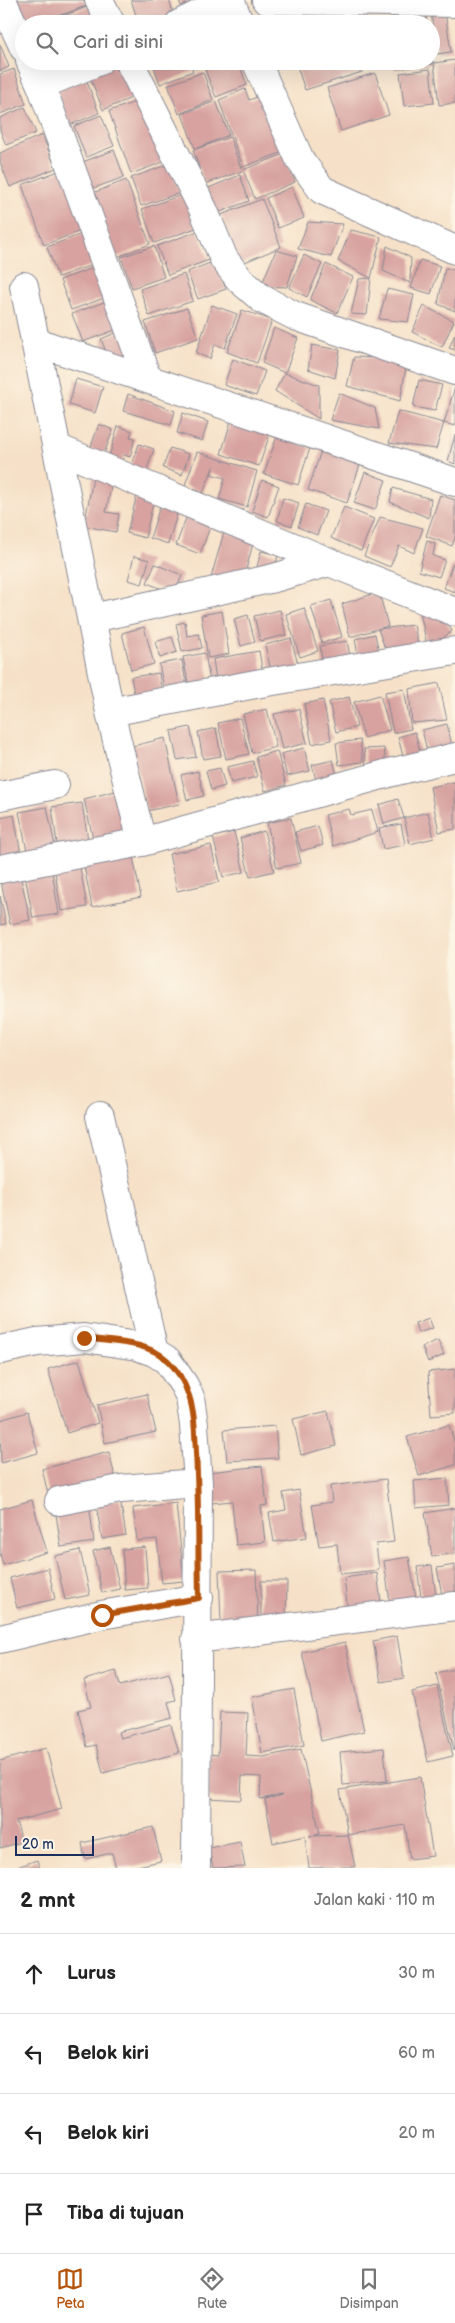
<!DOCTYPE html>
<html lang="id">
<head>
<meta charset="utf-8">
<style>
  body { margin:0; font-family:"Balsamiq Sans",sans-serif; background:#f6f6f6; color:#222 }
  .scale { position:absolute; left:15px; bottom:12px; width:79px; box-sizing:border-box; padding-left:5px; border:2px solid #1b2f5e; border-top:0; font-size:14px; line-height:18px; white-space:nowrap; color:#1b2f5e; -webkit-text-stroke:4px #fcf5e5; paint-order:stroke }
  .stop { position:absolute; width:15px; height:15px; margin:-11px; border:4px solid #b45309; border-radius:50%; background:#fff }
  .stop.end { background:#b45309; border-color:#fff; box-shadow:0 1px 5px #0008 }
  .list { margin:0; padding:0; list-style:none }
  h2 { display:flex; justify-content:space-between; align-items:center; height:65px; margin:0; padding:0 20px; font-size:21px }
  h2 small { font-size:16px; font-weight:400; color:#767676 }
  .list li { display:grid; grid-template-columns:32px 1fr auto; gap:15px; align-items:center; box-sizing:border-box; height:80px; padding:0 20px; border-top:1px solid #e0e0e0 }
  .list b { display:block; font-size:19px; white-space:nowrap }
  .list em { font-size:16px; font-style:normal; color:#767676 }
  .icon { flex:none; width:28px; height:28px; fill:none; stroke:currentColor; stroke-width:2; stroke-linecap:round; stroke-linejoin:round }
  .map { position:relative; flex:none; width:455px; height:1868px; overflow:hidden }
  .search { position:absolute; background:#fff; box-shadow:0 5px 20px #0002; left:15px; right:15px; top:15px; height:55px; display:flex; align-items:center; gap:12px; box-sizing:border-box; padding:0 18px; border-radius:28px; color:#767676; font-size:19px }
  .sheet { height:385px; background:#fff }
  nav { display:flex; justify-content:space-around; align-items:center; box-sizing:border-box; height:70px; border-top:1px solid #e0e0e0; background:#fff; font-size:14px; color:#767676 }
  nav a { display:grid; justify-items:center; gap:2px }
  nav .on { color:#b45309 }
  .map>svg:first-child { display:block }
  .building { fill:#d7a2a0 }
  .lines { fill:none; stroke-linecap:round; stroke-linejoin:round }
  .minor-casing { stroke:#888893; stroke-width:30 }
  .minor { stroke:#fff; stroke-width:28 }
  .route { stroke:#b45309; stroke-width:6 }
</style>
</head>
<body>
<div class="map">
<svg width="455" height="1868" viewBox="0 0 455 1868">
  <rect width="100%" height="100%" fill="#fcf5e5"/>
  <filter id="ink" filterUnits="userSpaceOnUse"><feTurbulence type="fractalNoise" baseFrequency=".02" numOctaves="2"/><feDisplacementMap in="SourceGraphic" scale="10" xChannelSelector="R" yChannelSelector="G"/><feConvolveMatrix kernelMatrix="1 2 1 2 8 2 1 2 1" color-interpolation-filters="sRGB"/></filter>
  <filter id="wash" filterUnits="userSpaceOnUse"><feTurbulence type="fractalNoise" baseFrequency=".0096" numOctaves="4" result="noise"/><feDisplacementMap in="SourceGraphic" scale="20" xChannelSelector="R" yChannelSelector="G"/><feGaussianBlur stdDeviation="1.12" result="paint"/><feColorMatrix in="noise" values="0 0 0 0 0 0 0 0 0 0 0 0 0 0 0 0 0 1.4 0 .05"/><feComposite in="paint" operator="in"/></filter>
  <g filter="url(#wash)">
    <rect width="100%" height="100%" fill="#f6e1c8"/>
    <g id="blocks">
      <path class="building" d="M7 0H84L86 6 36 24H24Z
        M131 0H169L174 15 150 24H139Z
        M179 0H197L181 6Z
        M97 3 105 24H42Z
        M445 11 451 52 437 54 431 13Z
        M332 13 337 24H305Z
        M426 16 427 24H390V20Z
        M0 44 9 67 0 71Z
        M455 60V103L439 105 434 63Z
        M115 61H122L136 96 103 110 88 72Z
        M152 61H189L193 71 160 84Z
        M193 61H215L195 69Z
        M226 61H238L247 85 216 97 205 70Z
        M264 61H287L268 69Z
        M300 61H359L362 72 305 90 296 63Z
        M395 61H433V64L396 69Z
        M14 69 26 104 0 114V74Z
        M430 69 434 103 404 106 400 73Z
        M203 72 213 100 179 114 168 85Z
        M375 73 389 115 341 131 327 88Z
        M86 79 99 113 70 125 57 91Z
        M245 89 249 100 260 96 286 151 243 167 219 100Z
        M138 101 149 132 155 130 166 161 131 174 109 111Z
        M216 101 229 135 195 149 182 114Z
        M25 107 36 133 6 145 0 130V118Z
        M101 115 114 146 86 157 74 126Z
        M42 135 56 168 10 187 0 162V153Z
        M230 137 242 171 205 184 193 150Z
        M114 150 124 177 89 190 80 163Z
        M284 154 295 182 255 199 243 170Z
        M169 164 180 193 141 206 131 178Z
        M64 169 86 229 44 245 22 185Z
        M240 175 249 201 215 214 206 189Z
        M126 180 150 244 117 257 93 193Z
        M292 187 304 218 278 228 266 198Z
        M184 194 196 228 154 243 142 209Z
        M262 199 281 247 240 264 221 215Z
        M308 222 343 224 331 257 298 249Z
        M351 230 381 237 371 278 367 315 351 314 359 279 371 278 338 261Z
        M198 231 209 260 168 275 157 246Z
        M87 232 98 263 58 277 47 247Z
        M154 246 164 277 132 288 121 257Z
        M387 246 411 258 410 283 383 271Z
        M276 250 297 256 287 287 261 286Z
        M304 255 322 264 307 297 289 288Z
        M420 260 440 266 431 294 411 288Z
        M215 261 226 289 198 299 187 272Z
        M326 264 353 277 337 313 310 300Z
        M98 266 110 296 71 310 60 280Z
        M445 268 455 270V311L438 304Z
        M184 274 193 301 149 316 140 289Z
        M387 289 414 295 408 322 379 319Z
        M112 299 123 327 83 342 72 314Z
        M212 305 237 314 225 348 215 344 210 359 196 353Z
        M424 306 454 321 442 347 412 332Z
        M187 308 198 338 155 353 145 322Z
        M242 310 272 320 257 363 227 352Z
        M274 328 298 338 285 373 262 363Z
        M123 330 131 354 110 362 101 339Z
        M455 334V350L449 348Z
        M312 345 340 350 335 378 308 369Z
        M354 357 380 358 406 368 400 401 347 386Z
        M233 359 265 371 256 396 224 385Z
        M285 373 319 385V419L275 391Z
        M76 379 103 387 95 413 69 405Z
        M419 380 442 385 435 411 413 407Z
        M455 387V426L444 423Z
        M339 393 375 408 379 429 330 420Z
        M128 394 175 411 171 425 123 411Z
        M398 411 444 423 436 449 389 443Z
        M183 413 208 422 202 441 177 433Z
        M231 421 270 434 259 466 221 454Z
        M99 424 113 430 104 454 90 449Z
        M118 426 132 431 130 437 135 438 130 457 124 455 122 462 109 457Z
        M455 435V464L448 461Z
        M277 436 310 448 298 485 264 474Z
        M139 444 154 449 145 475 130 470Z
        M323 445 362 459 347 503 308 490Z
        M170 448 189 454 182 475 163 468Z
        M197 452 257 471 247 507 219 499 225 478 211 474 214 465 203 493 185 485Z
        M365 472 386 480 375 510 354 503Z
        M93 478 112 482 106 512 119 514 116 532 84 526Z
        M262 480 279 486 268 517 252 511Z
        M393 488 431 499 429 518 390 502Z
        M137 495 154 499 145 538 127 533Z
        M440 495 455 500V538L452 546 426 536Z
        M283 498 299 503 292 526 277 521Z
        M161 503 179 508 168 544 150 538Z
        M306 504 326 511 317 535 298 527Z
        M344 507 374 519 361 551 331 538Z
        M188 513 212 522 200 554 176 545Z
        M380 517 423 528 414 553 399 546 390 567 364 556Z
        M224 532 254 540 244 577 210 581Z
        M427 541 435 544 433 556 445 560 439 577 419 571Z
        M261 551 278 555 273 576 256 571Z
        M134 556 149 560 142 584 128 580Z
        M453 563 455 564V592L444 588Z
        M155 564 182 575 175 594 147 583Z
        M379 592 388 626 350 637 342 604Z
        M331 600 342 637 322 643 311 606Z
        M304 608 318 651 300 657 286 614Z
        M280 610 286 635 260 641 254 616Z
        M439 610 452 631 428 650 420 612Z
        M222 611 229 654 208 658 201 615Z
        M248 615 255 642 241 646 234 619Z
        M185 622 187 636 199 634 202 648 182 652 176 624Z
        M414 625 418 644 386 651 378 629Z
        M144 627 154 664 131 670 122 633Z
        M375 634 380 657 359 661 355 639Z
        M172 637 177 652 160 658 155 642Z
        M291 638 300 672 273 679 265 645Z
        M347 641 352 666 324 672 320 646Z
        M259 651 264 680 217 687 213 659Z
        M205 653 211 688 190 692 183 657Z
        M182 660 188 694 166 698 159 664Z
        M159 673 162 694 135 699 131 677Z
        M439 683 447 720 412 723 409 689Z
        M404 689 411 729 393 733 385 692Z
        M380 695 390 730 364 738 354 702Z
        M349 697 357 727 336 732 329 702Z
        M323 700 331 740 312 744 304 704Z
        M267 709 276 747 252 753 243 714Z
        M299 709 307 743 282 749 274 714Z
        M240 718 249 754 226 759 218 723Z
        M447 724 453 750 428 755 422 730Z
        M190 727 196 757 177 760 171 731Z
        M216 728 221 756 203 759 198 732Z
        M415 732 421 755 404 760 398 737Z
        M165 738 179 804 147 811 133 746Z
        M360 740 363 762 339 765 336 743Z
        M304 748 310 771 287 776 281 754Z
        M384 748 386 766 366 768 364 749Z
        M277 751 286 785 265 791 256 757Z
        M333 760 337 775 316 780 312 765Z
        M253 761 257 777 231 783 227 767Z
        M220 768 225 786 211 790 206 771Z
        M198 771 204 796 187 800 181 775Z
        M455 782V829L439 832 430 787Z
        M119 790 129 835 94 843 84 799Z
        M398 799 404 818 384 824 379 805Z
        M82 803 89 846 58 851 52 807Z
        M47 807 56 851 28 856 19 812Z
        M349 809 351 815 372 810 378 832 333 846 325 815Z
        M428 812 434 838 410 844 404 818Z
        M14 815 21 854 0 858V818Z
        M291 818 301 863 277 868 267 823Z
        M401 824 405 845 383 849 379 828Z
        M318 826 323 845 301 851 295 832Z
        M264 831 274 871 250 877 240 838Z
        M234 832 244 872 223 877 213 837Z
        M211 845 219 882 177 891 169 854Z
        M132 852 141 897 92 907 83 861Z
        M79 861 87 907 61 911 54 865Z
        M52 871 59 914 33 918 25 876Z
        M21 878 30 920 10 924 1 882Z
        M0 896 6 924 0 925Z
        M429 1318 433 1328 418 1333 415 1323Z
        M438 1340 444 1355 428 1362 422 1347Z
        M79 1360 98 1423 67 1433 48 1369Z
        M455 1369V1413L431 1415 428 1372Z
        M147 1394 156 1432 105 1443 97 1405Z
        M328 1411 336 1446 301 1455 293 1419Z
        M27 1412 38 1453 1 1463 0 1420Z
        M449 1425 455 1444V1465L419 1476 407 1437Z
        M275 1426 278 1458 227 1461 224 1430Z
        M109 1452 116 1481 49 1498 42 1469Z
        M262 1466 267 1505 261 1506 265 1542 236 1545 232 1501 212 1503 209 1472Z
        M447 1478 449 1505 416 1508 414 1481Z
        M386 1479 394 1542 376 1544 379 1570 340 1574 337 1544 319 1546 312 1505 332 1502 330 1486Z
        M299 1490 307 1537 274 1542 269 1513 286 1510 283 1493Z
        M120 1499 126 1535 102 1539 96 1504Z
        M32 1500 47 1552 3 1565 0 1554V1509Z
        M89 1503 94 1542 61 1547 55 1508Z
        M176 1503 184 1581 162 1583 157 1539 137 1541 133 1508Z
        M455 1508V1553L432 1557 425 1513Z
        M110 1547 120 1589 102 1593 93 1551Z
        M145 1547 148 1588 125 1590 122 1549Z
        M80 1550 90 1595 65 1600 55 1556Z
        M409 1557 417 1605 391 1609 384 1561Z
        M432 1565 437 1604 422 1605 417 1567Z
        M455 1565V1599L443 1601 437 1568Z
        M48 1568 55 1599 17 1608 10 1578Z
        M256 1570 258 1623H221L219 1571Z
        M377 1573 382 1609 348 1613 344 1578Z
        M261 1581H287L286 1624H261Z
        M397 1636 404 1678 381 1682 373 1641Z
        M345 1642 364 1731 321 1741 302 1652Z
        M455 1669V1750H454L436 1673Z
        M116 1671 120 1686 169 1673 176 1700 168 1702 172 1718 118 1732 120 1738 171 1725 179 1753 103 1773 96 1745 87 1747 78 1710 91 1707 84 1680Z
        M437 1686 453 1756 428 1762 412 1692Z
        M294 1689 304 1745 262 1753 252 1697Z
        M220 1712 248 1713 246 1756 263 1757 301 1749 320 1834 309 1836 348 1835 355 1867 309 1868 305 1836 273 1843 265 1799 282 1795 260 1799 261 1777 242 1776 241 1800 208 1798 210 1754 218 1755Z
        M46 1748 62 1809 16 1821 22 1842 0 1848V1761Z
        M384 1748 387 1781 343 1785 340 1752Z
        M420 1777 433 1856 410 1859 405 1825 348 1835 340 1790Z
        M153 1827 161 1861 128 1868H116L112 1853 85 1859 82 1843Z
        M240 1842 245 1867 213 1868 209 1848Z
        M37 1860 40 1868H14Z"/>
    </g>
  </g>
  <g filter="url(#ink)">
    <use href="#blocks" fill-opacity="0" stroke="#888893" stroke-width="1"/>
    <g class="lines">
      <defs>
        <path id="minor" d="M2 0 24 48
          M99 0 111 24
          M230 0 240 24
          M266 0 455 3
          M179 24 228 0
          M30 61 41 85 147 378
          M129 61 203 209 224 259 240 280 262 299 295 316 455 371
          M256 61 300 160 322 190 455 250
          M41 85 99 61
          M24 286 110 712 142 842
          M36 342 455 482
          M57 448 329 562 455 612
          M93 618 274 578 329 562
          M110 712 261 683 455 651
          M0 796 55 785
          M0 869 142 842 389 773 455 757
          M100 1116 154 1352
          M0 1350 37 1342 84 1338 137 1346 154 1352 167 1360 184 1385 190 1397 194 1425 198 1483 196 1868
          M59 1501 121 1489 198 1483
          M0 1639 101 1615 199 1598
          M196 1639 455 1606"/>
      </defs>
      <use href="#minor" class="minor-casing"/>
      <use href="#minor" class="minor"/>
    </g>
  </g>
  <g class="lines" filter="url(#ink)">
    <path class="route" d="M84 1338C110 1342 147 1341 167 1360 177 1369 185 1384 189 1396 195 1414 195 1434 196 1453 199 1501 198 1549 199 1598L102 1615"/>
  </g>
</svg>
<div class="scale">20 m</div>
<div class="stop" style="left:102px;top:1615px"></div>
<div class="stop end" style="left:84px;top:1338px"></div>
<div class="search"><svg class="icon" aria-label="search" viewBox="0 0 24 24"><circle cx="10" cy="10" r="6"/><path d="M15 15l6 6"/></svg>Cari di sini</div>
</div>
<section class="sheet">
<h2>2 mnt<small>Jalan kaki · 110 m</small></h2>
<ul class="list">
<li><svg class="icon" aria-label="ahead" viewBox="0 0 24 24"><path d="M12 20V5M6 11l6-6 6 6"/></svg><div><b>Lurus</b></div><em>30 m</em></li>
<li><svg class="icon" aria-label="left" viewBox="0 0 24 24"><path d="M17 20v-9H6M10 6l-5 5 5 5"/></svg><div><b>Belok kiri</b></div><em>60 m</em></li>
<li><svg class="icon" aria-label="left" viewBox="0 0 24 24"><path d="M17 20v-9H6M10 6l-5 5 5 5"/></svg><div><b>Belok kiri</b></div><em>20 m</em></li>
<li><svg class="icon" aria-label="arrive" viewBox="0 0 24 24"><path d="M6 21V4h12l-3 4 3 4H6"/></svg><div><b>Tiba di tujuan</b></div></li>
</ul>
</section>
<nav>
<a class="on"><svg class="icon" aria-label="map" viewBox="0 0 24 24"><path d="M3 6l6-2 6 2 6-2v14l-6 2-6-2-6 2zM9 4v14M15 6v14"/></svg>Peta</a>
<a><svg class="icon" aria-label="directions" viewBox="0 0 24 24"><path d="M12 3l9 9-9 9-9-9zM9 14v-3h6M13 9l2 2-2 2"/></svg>Rute</a>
<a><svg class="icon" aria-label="saved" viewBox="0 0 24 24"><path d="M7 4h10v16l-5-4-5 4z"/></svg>Disimpan</a>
</nav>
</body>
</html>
